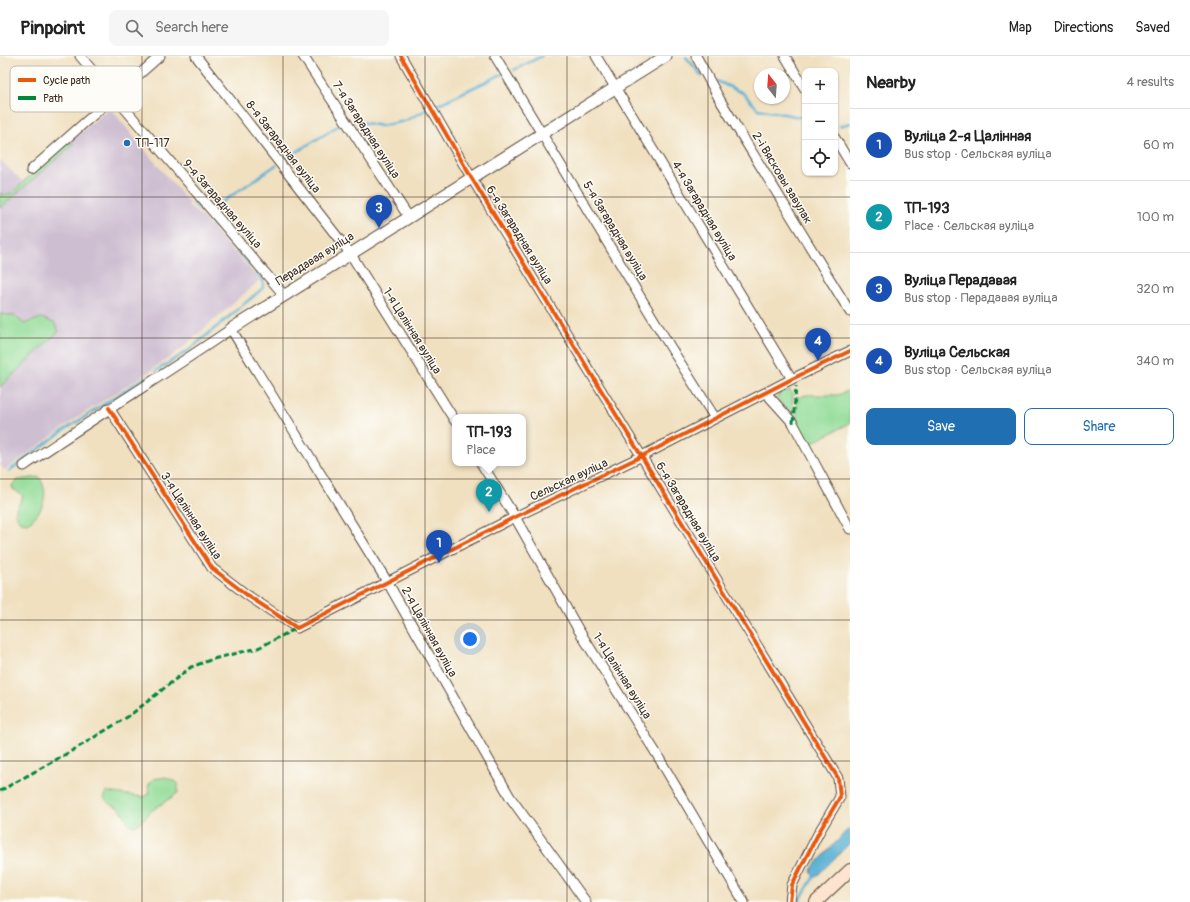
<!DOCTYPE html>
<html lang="en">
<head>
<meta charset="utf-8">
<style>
  body { margin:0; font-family:Pangolin,sans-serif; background:#f6f6f6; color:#222 }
  .controls { position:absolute; right:12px; top:12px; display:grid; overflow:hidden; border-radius:8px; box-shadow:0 1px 3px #0004 }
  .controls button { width:36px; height:36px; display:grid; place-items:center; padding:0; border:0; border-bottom:1px solid #e0e0e0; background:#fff; color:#222; font:20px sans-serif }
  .compass { position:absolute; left:754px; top:12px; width:36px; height:36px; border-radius:50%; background:#fff; box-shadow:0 1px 3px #0004; rotate:343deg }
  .you { position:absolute; left:470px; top:583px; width:14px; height:14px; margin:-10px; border:3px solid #fff; border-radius:50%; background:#1a73e8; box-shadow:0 0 0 6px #1a73e833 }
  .badge { display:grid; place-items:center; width:26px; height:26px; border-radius:50%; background:#1f6fb2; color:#fff; font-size:13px; font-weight:700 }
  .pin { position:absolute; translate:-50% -33px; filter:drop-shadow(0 1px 2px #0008) }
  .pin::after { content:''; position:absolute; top:21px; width:14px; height:12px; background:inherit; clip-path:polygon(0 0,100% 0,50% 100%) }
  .popup { position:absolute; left:452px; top:358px; width:74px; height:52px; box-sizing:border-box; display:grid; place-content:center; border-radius:8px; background:#fff; filter:drop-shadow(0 1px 3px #0005); font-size:13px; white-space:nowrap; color:#767676 }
  .popup b { font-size:15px; color:#222 }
  .popup::after { content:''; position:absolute; left:50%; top:100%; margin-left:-8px; border:8px solid transparent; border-top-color:#fff }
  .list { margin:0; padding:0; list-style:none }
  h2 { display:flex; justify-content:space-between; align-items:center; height:52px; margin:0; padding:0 16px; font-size:17px }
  h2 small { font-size:13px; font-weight:400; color:#767676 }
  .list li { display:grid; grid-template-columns:26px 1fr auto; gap:12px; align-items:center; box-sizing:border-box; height:72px; padding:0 16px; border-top:1px solid #e0e0e0 }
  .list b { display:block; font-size:15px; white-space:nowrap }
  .list p { margin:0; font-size:13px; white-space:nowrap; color:#767676 }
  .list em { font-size:13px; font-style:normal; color:#767676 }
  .actions { display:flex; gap:8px; padding:12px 16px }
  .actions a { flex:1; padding:9px 0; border:1px solid #1f6fb2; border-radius:8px; text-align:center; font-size:14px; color:#1f6fb2 }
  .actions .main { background:#1f6fb2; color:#fff }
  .icon { flex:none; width:22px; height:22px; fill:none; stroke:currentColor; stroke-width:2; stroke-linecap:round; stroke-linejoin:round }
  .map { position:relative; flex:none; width:850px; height:846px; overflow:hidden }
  header { display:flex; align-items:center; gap:24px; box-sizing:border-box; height:56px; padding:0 20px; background:#fff; border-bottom:1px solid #e0e0e0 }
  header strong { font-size:19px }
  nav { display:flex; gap:22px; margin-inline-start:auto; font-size:14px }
  .search { width:280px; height:36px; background:#f6f6f6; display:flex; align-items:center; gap:10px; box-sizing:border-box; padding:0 14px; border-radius:8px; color:#767676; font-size:15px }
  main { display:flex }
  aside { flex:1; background:#fff }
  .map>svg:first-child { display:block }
  .industrial { fill:#cebed1 }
  .green { fill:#92dc97; stroke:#66835a }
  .water { fill:#57b0d4; stroke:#496d79 }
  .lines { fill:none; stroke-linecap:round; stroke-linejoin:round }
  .stream { stroke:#57b0d4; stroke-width:2.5 }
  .minor-casing { stroke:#564536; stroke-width:11 }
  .tertiary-casing { stroke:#564536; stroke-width:13 }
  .secondary-casing { stroke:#564536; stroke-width:14 }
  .minor { stroke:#fff; stroke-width:9 }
  .tertiary { stroke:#fff; stroke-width:11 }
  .secondary { stroke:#fde4d0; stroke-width:12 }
  .quiet { stroke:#00873e; stroke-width:3; stroke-dasharray:6 3; stroke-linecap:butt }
  .cycleway-casing { stroke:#fdfcf7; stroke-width:6 }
  .cycleway { stroke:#e8590c; stroke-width:4 }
  .grid { fill:none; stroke:#3b2a1e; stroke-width:1; stroke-opacity:0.55 }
  .poi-dot { fill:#1f6fb2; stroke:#fdfcf7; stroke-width:1.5 }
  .labels { text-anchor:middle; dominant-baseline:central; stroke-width:3; stroke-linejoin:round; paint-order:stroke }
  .street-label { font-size:12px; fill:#3b2a1e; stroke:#fdfcf7 }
  .poi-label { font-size:12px; fill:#3b2a1e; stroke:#fdfcf7; text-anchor:start }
  .key { fill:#fdfcf7; stroke:#c3bdb6; stroke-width:1 }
  .key-label { font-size:11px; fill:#3b2a1e }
</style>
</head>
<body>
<header>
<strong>Pinpoint</strong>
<div class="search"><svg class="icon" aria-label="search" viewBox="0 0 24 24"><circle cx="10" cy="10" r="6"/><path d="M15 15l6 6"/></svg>Search here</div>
<nav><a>Map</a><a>Directions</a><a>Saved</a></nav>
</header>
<main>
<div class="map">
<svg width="850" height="846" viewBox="0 0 850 846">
  <rect width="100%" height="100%" fill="#fdfcf7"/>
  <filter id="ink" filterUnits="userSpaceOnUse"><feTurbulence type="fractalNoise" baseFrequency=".025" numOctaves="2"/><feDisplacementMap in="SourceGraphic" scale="8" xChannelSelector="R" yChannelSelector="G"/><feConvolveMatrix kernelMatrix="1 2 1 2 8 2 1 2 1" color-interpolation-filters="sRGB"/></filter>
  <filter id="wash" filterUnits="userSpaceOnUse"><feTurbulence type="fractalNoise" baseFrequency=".012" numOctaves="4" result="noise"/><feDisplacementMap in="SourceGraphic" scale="16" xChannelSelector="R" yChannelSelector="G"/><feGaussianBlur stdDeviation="0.9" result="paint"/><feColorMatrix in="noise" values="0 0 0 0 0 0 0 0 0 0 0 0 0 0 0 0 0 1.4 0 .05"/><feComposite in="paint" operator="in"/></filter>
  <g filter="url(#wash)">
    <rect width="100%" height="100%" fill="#f0e0c0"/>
    <path class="industrial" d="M110 52 190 148 188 149 201 160 260 224 181 293 149 316 81 359 5 414 0 409V104L22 125Z"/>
    <path class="green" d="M68 85 73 87 69 92 0 152V137L4 139 12 137Z
      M0 258 15 260 24 268 41 262 54 267 59 275 0 331Z
      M790 334 793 339 791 360 777 343 780 336Z
      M850 334V367L808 389C799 372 792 360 800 341L806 339H838Z
      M39 421C51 437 42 459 27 467L20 466C10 452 20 451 23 439L13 433 12 429 18 424Z
      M166 721 178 727V737L151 755 142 765 135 770 128 767C125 760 122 753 115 750 109 747 108 747 104 742L107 736 143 741 150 738 148 730 153 723Z"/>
    <path class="water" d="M850 771V787L818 819 814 820 811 816 812 812Z"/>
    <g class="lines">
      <path class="stream" d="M648 0H654
        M686 1 702 20
        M514 14 542 0
        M717 25 743 37 758 53 805 62
        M439 48 502 18
        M355 65 381 70 405 65 426 54
        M840 70 850 67
        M287 102 341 68
        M192 146 207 160 215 171
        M218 149 276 109
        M220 175 232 189
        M237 195 251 210
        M156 315 189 294 262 233C266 226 261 222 256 216
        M9 415 63 375 146 321
        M799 846 814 820"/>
    </g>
  </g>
  <g filter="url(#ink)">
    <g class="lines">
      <defs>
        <path id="minor" d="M80 0 284 239
          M196 0 350 197 455 365
          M303 0 408 160
          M401 0 471 121 838 722 840 741 819 776 792 829 790 846
          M495 0 671 292 715 362
          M596 0 792 323
          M696 0 720 44 850 256
          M785 0 805 33
          M835 82 850 107
          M31 114 160 0
          M766 337 793 367 850 473
          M109 352 212 512 247 539 297 572 515 461 642 400 792 323 850 295
          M481 407 515 461 578 573 656 697 744 846
          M24 410C92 363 162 320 231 273L388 527 510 741 586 846"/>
        <path id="tertiary" d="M231 273 666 0"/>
        <path id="secondary" d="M816 846 850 814"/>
      </defs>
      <use href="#minor" class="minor-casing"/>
      <use href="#tertiary" class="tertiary-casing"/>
      <use href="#secondary" class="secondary-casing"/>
      <use href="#minor" class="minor"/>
      <use href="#tertiary" class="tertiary"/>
      <use href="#secondary" class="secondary"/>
      <path class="quiet" d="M793 367 796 330
        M0 735 75 693 129 660 191 611 213 603 258 592 297 572"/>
      <defs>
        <path id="cycleway" d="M401 0 471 121 838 722 840 741 819 776 792 829 790 846
          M109 352 212 512 247 539 297 572 515 461 642 400 792 323 850 295"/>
      </defs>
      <use href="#cycleway" class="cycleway-casing"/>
      <use href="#cycleway" class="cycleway"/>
    </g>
  </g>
  <path class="grid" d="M142 0V846M283 0V846M425 0V846M567 0V846M708 0V846M0 141H850M0 282H850M0 423H850M0 564H850M0 705H850"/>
  <circle class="poi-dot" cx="127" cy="87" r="4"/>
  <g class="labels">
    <g class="street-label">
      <text transform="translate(366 74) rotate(57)">7-я Загарадная вуліца</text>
      <text transform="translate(283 91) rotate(52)">8-я Загарадная вуліца</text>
      <text transform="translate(782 122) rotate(59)">2-і Вясковы завулак</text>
      <text transform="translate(222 148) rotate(49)">9-я Загарадная вуліца</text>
      <text transform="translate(704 155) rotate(59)">4-я Загарадная вуліца</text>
      <text transform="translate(615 175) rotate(59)">5-я Загарадная вуліца</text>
      <text transform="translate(519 179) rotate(58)">6-я Загарадная вуліца</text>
      <text transform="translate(315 203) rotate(-32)">Перадавая вуліца</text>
      <text transform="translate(412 275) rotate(58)">1-я Цалінная вуліца</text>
      <text transform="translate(569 424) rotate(-25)">Сельская вуліца</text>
      <text transform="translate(688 456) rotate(59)">6-я Загарадная вуліца</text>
      <text transform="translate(191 460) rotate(57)">3-я Цалінная вуліца</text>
      <text transform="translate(429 576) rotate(61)">2-я Цалінная вуліца</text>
      <text transform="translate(622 620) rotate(58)">1-я Цалінная вуліца</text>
    </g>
    <g class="poi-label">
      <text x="135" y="87">ТП-117</text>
    </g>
  </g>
  <rect x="10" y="10" width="132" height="46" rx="6" class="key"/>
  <rect x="18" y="22" width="18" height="4" fill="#e8590c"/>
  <rect x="18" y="40" width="18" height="4" fill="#00873e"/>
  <g class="key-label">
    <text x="43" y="28">Cycle path</text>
    <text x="43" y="46">Path</text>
  </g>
</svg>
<div class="controls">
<button>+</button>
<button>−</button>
<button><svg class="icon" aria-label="locate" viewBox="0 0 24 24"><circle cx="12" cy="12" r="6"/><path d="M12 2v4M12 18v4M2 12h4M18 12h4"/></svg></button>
</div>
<svg class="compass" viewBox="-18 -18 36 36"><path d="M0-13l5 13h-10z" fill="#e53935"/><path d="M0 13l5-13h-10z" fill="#767676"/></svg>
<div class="you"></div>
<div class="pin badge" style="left:439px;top:507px;background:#1a4fb4">1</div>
<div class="pin badge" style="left:489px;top:456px;background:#0f9aa8">2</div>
<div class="popup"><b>ТП-193</b>Place</div>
<div class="pin badge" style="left:379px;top:172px;background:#1a4fb4">3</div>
<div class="pin badge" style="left:818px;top:305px;background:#1a4fb4">4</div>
</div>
<aside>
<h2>Nearby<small>4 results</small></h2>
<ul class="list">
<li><span class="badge" style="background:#1a4fb4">1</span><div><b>Вуліца 2-я Цалінная</b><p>Bus stop · Сельская вуліца</p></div><em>60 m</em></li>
<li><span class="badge" style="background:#0f9aa8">2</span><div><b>ТП-193</b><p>Place · Сельская вуліца</p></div><em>100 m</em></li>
<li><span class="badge" style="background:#1a4fb4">3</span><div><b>Вуліца Перадавая</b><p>Bus stop · Перадавая вуліца</p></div><em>320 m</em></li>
<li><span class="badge" style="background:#1a4fb4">4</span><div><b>Вуліца Сельская</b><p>Bus stop · Сельская вуліца</p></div><em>340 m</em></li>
</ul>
<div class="actions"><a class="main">Save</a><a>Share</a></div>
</aside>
</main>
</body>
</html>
